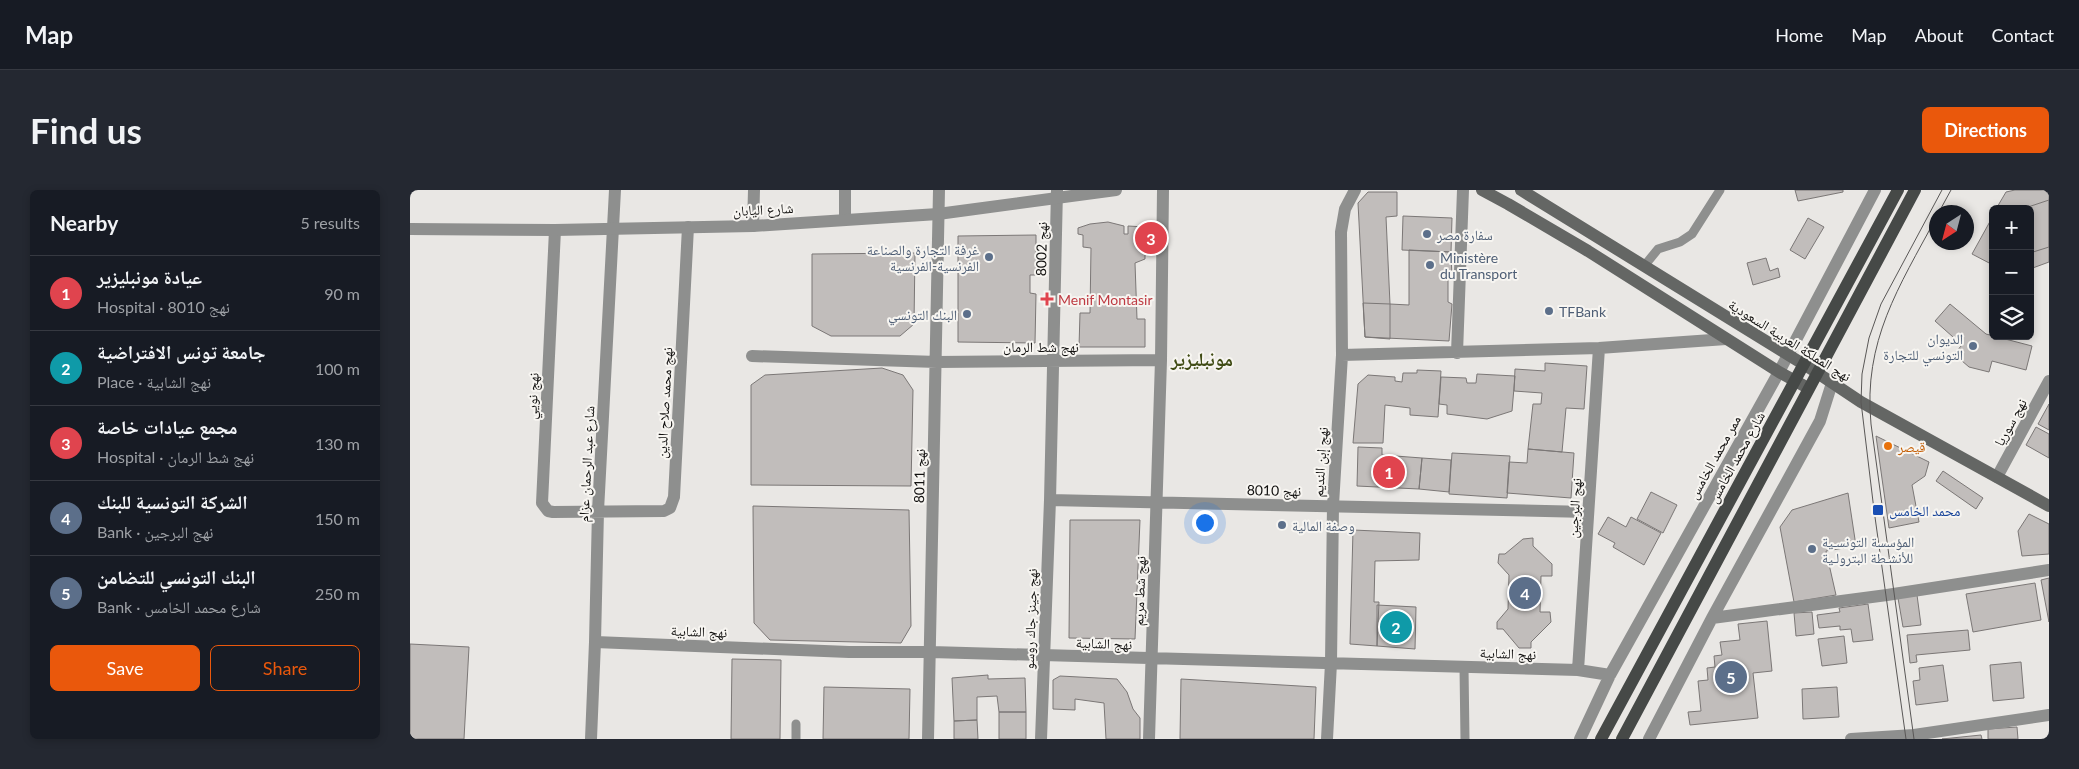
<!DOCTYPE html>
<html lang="en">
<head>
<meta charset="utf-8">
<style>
  body { margin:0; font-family:Lato,"Noto Naskh Arabic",sans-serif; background:#242831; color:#f1f3f6 }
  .controls { position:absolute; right:15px; top:15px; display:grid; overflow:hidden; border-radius:8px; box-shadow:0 2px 8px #0003 }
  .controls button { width:45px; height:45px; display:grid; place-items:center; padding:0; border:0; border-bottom:1px solid #363941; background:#171b24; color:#f1f3f6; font:25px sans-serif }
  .compass { position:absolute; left:1519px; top:15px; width:45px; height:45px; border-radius:50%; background:#171b24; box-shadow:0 2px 8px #0003; rotate:216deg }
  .you { position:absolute; left:794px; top:332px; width:18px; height:18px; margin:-12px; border:4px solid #fff; border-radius:50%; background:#1a73e8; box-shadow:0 0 0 8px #1a73e833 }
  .badge { display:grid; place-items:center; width:32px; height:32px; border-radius:50%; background:#ea580c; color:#fff; font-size:16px; font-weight:700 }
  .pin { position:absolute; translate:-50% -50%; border:2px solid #fff; box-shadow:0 1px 5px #0006 }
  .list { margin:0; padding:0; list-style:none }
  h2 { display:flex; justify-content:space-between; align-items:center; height:65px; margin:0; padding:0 20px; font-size:21px }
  h2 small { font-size:16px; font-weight:400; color:#9ea1a6 }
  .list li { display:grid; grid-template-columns:32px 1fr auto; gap:15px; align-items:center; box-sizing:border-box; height:75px; padding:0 20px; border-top:1px solid #363941 }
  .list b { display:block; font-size:19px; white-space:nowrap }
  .list p { margin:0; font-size:16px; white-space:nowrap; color:#9ea1a6 }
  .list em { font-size:16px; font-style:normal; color:#9ea1a6 }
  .actions { display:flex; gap:10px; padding:15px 20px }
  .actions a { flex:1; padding:11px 0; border:1px solid #ea580c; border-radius:8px; text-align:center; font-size:18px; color:#ea580c }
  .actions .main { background:#ea580c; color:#fff }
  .icon { flex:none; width:28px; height:28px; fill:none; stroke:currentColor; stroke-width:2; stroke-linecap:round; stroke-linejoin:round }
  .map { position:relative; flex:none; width:1639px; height:549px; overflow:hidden; border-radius:8px }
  header { display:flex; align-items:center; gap:30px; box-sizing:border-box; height:70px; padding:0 25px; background:#171b24; border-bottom:1px solid #363941 }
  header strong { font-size:24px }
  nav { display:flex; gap:28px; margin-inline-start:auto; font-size:18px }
  .intro { display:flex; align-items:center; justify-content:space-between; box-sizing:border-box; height:120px; padding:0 30px }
  h1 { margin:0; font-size:35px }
  .button { padding:12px 22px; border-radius:8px; background:#ea580c; color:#fff; font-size:18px; font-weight:700 }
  main { display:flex; gap:30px; padding:0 30px }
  aside { flex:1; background:#171b24; border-radius:8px; box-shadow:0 2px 8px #0003 }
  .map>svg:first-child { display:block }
  .building { fill:#c1bdbb; stroke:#7b7776 }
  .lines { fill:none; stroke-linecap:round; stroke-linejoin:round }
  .service { stroke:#8e8f8e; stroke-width:9 }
  .minor { stroke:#8e8f8e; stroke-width:12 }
  .tertiary { stroke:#8e8f8e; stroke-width:12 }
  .secondary { stroke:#646664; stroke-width:12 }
  .primary { stroke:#464947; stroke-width:12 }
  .tram { stroke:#595756; stroke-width:1 }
  .service-dot { fill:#5c6f8a; stroke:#f7f5f1; stroke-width:2 }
  .health-dot { fill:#e0444e; stroke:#f7f5f1; stroke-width:2 }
  .food-dot { fill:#e8710a; stroke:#f7f5f1; stroke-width:2 }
  .transit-dot { fill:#1a4fb4; stroke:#f7f5f1; stroke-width:2 }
  .labels { text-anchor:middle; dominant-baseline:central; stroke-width:4; stroke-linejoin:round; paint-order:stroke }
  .street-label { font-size:14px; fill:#11100f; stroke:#f7f5f1 }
  .service-label { font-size:14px; fill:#4e5e75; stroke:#f7f5f1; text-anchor:start }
  .health-label { font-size:14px; fill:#be3a42; stroke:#f7f5f1; text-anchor:start }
  .food-label { font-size:14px; fill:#c56008; stroke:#f7f5f1; text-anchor:start }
  .transit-label { font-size:14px; fill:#164399; stroke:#f7f5f1; text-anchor:start }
  .district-label { font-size:19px; font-weight:bold; fill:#404c15; stroke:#f7f5f1 }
</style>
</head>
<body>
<header>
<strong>Map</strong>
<nav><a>Home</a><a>Map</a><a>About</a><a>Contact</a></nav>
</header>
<div class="intro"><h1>Find us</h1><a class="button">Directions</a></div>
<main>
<aside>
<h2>Nearby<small>5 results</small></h2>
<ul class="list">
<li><span class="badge" style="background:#e0444e">1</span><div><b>عيادة مونبليزير</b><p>Hospital · نهج 8010</p></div><em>90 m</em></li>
<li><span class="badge" style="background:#0f9aa8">2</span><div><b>جامعة تونس الافتراضية</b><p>Place · نهج الشابية</p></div><em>100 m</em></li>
<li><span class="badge" style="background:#e0444e">3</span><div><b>مجمع عيادات خاصة</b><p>Hospital · نهج شط الرمان</p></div><em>130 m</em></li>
<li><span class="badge" style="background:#5c6f8a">4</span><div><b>الشركة التونسية للبنك</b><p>Bank · نهج البرجين</p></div><em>150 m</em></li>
<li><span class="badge" style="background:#5c6f8a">5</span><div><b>البنك التونسي للتضامن</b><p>Bank · شارع محمد الخامس</p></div><em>250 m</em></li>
</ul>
<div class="actions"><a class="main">Save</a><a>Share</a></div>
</aside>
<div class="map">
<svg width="1639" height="549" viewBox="0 0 1639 549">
  <rect width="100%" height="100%" fill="#e9e7e4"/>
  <path class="building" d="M1385 0H1433V2L1388 11Z
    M1605 0H1634L1639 4V72L1620 79V19H1586L1596 2Z
    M958 2H987V26L976 27 980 114 999 115V60L1041 62 1042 89H1038V112L1042 114 1039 151 955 147 948 13Z
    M1639 10V57L1620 63V19H1612Z
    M993 26 1042 28 1041 62 992 60Z
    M1583 26V75L1562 64Z
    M1398 28 1414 37 1395 69 1380 60Z
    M698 32 714 36V44H718V36L735 37V69L725 73 727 129H735V157H669L670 123H680L681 58 673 57V45L668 44V38L680 34Z
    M626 45V85H620V103L626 104 625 153 548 152V46Z
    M505 63 504 134 490 146H421L402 136V64Z
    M1356 68 1360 81 1368 78 1370 87 1343 95 1337 73Z
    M953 113 980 114V149L955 147Z
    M1540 114 1576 144 1622 156 1616 180 1582 171 1579 182 1559 177 1544 164 1552 155 1525 131Z
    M1135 173 1177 176 1174 219 1156 218 1152 262 1118 259 1123 214H1131L1132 203 1104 201 1105 179 1135 181Z
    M472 178 493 185 503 200 501 296 341 295V195L355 185Z
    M1007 180 1031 181 1028 227 1000 225V218L975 215 973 253H943L948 194 958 185 985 187V191L992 192 993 183H1007Z
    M1067 184 1105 186 1102 221 1077 229 1037 224V215L1029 214 1031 187 1056 188 1057 193H1066Z
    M1639 214V240L1628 234Z
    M1626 237 1639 244V268L1616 255Z
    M1466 246 1519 272 1515 286 1502 295 1509 332 1479 338Z
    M948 257 972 258V265L1012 268 1009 299 947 296Z
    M1118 259 1164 263 1161 308 1097 303 1099 272 1117 273Z
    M1042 263 1100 266 1097 308 1039 304Z
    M1012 268 1041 270 1039 302 1009 299Z
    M1533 281 1573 308 1566 319 1526 291Z
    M1241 302 1267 315 1253 343 1227 329Z
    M1438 303 1446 356 1416 361 1426 405 1384 412 1370 337 1382 320Z
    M343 316 499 320 501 436 491 453 360 450 344 433Z
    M1619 324 1639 334V364L1612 366 1608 341Z
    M1198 327 1216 337 1221 327 1251 343 1234 375 1203 357 1205 353 1188 344Z
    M660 330H730L725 449 659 448Z
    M943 340 1010 343 1009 370 965 371 964 412H969L967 456 940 454Z
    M1123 348V356L1142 374V386H1131L1130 422H1140L1141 432 1121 452V458H1109L1093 439H1087V432L1098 419 1099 385 1088 373 1089 364H1095L1113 349Z
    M1639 388V432L1631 390Z
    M1625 393 1631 430 1563 442 1556 404Z
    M1507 405 1511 435 1493 437 1488 408Z
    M1458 414 1463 450 1443 452 1441 439 1430 440V436L1409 438 1407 425 1430 422 1429 418Z
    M967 415 1006 417 1005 459 967 456Z
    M1402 422 1404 444 1386 446 1384 423Z
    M1357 431 1362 481 1343 483 1348 528 1280 535 1278 522 1291 521 1288 491 1298 490 1297 478 1305 477 1304 466 1312 465 1310 452 1330 450 1328 434Z
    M1558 440 1560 460 1506 465 1507 472 1500 473 1497 445Z
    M1434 446 1437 473 1412 476 1408 449Z
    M0 454 59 457 54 549H0Z
    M322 469 371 470 370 549H321Z
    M1611 472 1614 508 1583 511 1580 475Z
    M1533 475 1538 511 1506 515 1503 491 1510 490 1509 478Z
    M578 485V489L615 488 616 522H589L587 506 567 507V530L544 531 542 488Z
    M650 486 707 489 717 502 723 519 730 528V549H696L694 513 665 509V520L643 519V490Z
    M771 489 906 497 904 549H770Z
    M414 497 500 499 499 549H413Z
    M1427 497 1429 527 1393 529 1392 499Z
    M589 522H616V549H589Z
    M567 530 568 549H544V531Z
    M1607 537 1608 549H1578V539Z
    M1571 545 1572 549H1532Z"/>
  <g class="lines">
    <path class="service" d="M1235 75 1248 59 1270 52 1282 44 1310 0
      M1054 477 1055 549
      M386 549V534"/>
    <path class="minor" d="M435 29V0
      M343 36 344 0
      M145 40 132 313 138 321 143 322 254 321 260 318 264 307 278 37
      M1047 163 1053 0
      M932 165 1189 158 1316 149
      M342 166 527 172 751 170 753 0
      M1587 287 1639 191
      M640 310 1178 322
      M1302 428 1477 405 1639 380
      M185 452 439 462H521L1168 480 1200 485
      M1168 480 1189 158
      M181 549 185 452 188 321 205 0
      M518 549 529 0
      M631 549 640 310 647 0
      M739 549 751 170
      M917 549 921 473 923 315 932 165 931 42 935 19 945 0
      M1170 549 1200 485 1369 182 1465 0
      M1239 549 1302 428 1410 231 1422 193
      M1441 549 1504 545 1639 525"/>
    <path class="tertiary" d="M0 39 145 40 343 36 528 24 706 0"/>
    <path class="secondary" d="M1072 0 1098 14 1178 61 1369 182 1398 198
      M1111 0 1406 182 1451 212 1639 316"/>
    <path class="primary" d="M1191 549 1488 0
      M1212 549 1505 0"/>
    <path class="tram" d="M1529 22 1541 0
      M1496 549 1464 320 1451 212 1452 184 1459 148 1471 114 1532 0
      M1504 549 1461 234C1453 151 1489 97 1526 28"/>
  </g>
  <g class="service-dot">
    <circle cx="1017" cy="44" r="5"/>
    <circle cx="579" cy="67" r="5"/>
    <circle cx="1020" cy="75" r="5"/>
    <circle cx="1139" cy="121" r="5"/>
    <circle cx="557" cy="124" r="5"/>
    <circle cx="1563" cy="156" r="5"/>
    <circle cx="872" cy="335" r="5"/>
    <circle cx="1402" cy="359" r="5"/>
  </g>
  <path class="health-dot" d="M634.5 101.5h5v5h5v5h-5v5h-5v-5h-5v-5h5z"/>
  <circle class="food-dot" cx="1478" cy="256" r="5"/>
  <rect class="transit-dot" x="1462" y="314" width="12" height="12" rx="2.5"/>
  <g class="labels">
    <g class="street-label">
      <text transform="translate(353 19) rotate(-3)">شارع اليابان</text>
      <text transform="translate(631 59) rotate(-89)">نهج 8002</text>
      <text transform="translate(1380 150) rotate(32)">نهج المملكة العربية السعودية</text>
      <text x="631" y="156">نهج شط الرمان</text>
      <text transform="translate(122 206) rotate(-87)">نهج نويي</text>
      <text transform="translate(254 213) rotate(-87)">نهج محمد صلاح الدين</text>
      <text transform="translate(1600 232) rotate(-61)">نهج سوريا</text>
      <text transform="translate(1304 267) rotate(-61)">ممر محمد الخامس</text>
      <text transform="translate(1326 267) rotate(-61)">شارع محمد الخامس</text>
      <text transform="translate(910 272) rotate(-86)">نهج إبن النديم</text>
      <text transform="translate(176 274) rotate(-87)">شارع عبد الرحمان عزام</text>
      <text transform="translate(509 286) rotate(-89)">نهج 8011</text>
      <text transform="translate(864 300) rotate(1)">نهج 8010</text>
      <text transform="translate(1164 318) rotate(-86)">نهج البرجين</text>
      <text transform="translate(729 401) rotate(-88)">نهج شط مريم</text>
      <text transform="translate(620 429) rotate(-88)">نهج جينز جاك روسو</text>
      <text transform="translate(289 441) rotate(2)">نهج الشابية</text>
      <text transform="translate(694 453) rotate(2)">نهج الشابية</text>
      <text transform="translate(1098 463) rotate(2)">نهج الشابية</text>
    </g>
    <g class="service-label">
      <text x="1027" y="44">سفارة مصر</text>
      <text x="569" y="59" text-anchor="end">غرفة التجارة والصناعة<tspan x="569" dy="16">الفرنسية-الفرنسية</tspan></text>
      <text x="1030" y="67">Ministère<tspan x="1030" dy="16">du Transport</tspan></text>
      <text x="1149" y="121">TFBank</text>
      <text x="547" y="124" text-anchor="end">البنك التونسي</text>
      <text x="1553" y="148" text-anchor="end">الديوان<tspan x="1553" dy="16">التونسي للتجارة</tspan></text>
      <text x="882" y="335">وصفة المالية</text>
      <text x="1412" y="351">المؤسسة التونسـية<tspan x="1412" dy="16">للأنشـطة البترولـية</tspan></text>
    </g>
    <g class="health-label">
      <text x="648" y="109">Menif Montasir</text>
    </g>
    <g class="food-label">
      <text x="1488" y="256">قيصر</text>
    </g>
    <g class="transit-label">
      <text x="1479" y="320">محمد الخامس</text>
    </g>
    <g class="district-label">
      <text x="792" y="168">مونبليزير</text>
    </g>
  </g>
</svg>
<div class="controls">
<button>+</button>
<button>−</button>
<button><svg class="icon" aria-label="layers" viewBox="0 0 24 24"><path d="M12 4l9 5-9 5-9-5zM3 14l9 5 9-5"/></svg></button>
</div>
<svg class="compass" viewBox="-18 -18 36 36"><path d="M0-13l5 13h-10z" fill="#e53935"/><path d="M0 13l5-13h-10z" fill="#9ea1a6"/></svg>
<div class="you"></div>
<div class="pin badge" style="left:979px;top:282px;background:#e0444e">1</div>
<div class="pin badge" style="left:986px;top:437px;background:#0f9aa8">2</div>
<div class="pin badge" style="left:741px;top:48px;background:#e0444e">3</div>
<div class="pin badge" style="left:1115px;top:403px;background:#5c6f8a">4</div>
<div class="pin badge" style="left:1321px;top:487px;background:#5c6f8a">5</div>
</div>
</main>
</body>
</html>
